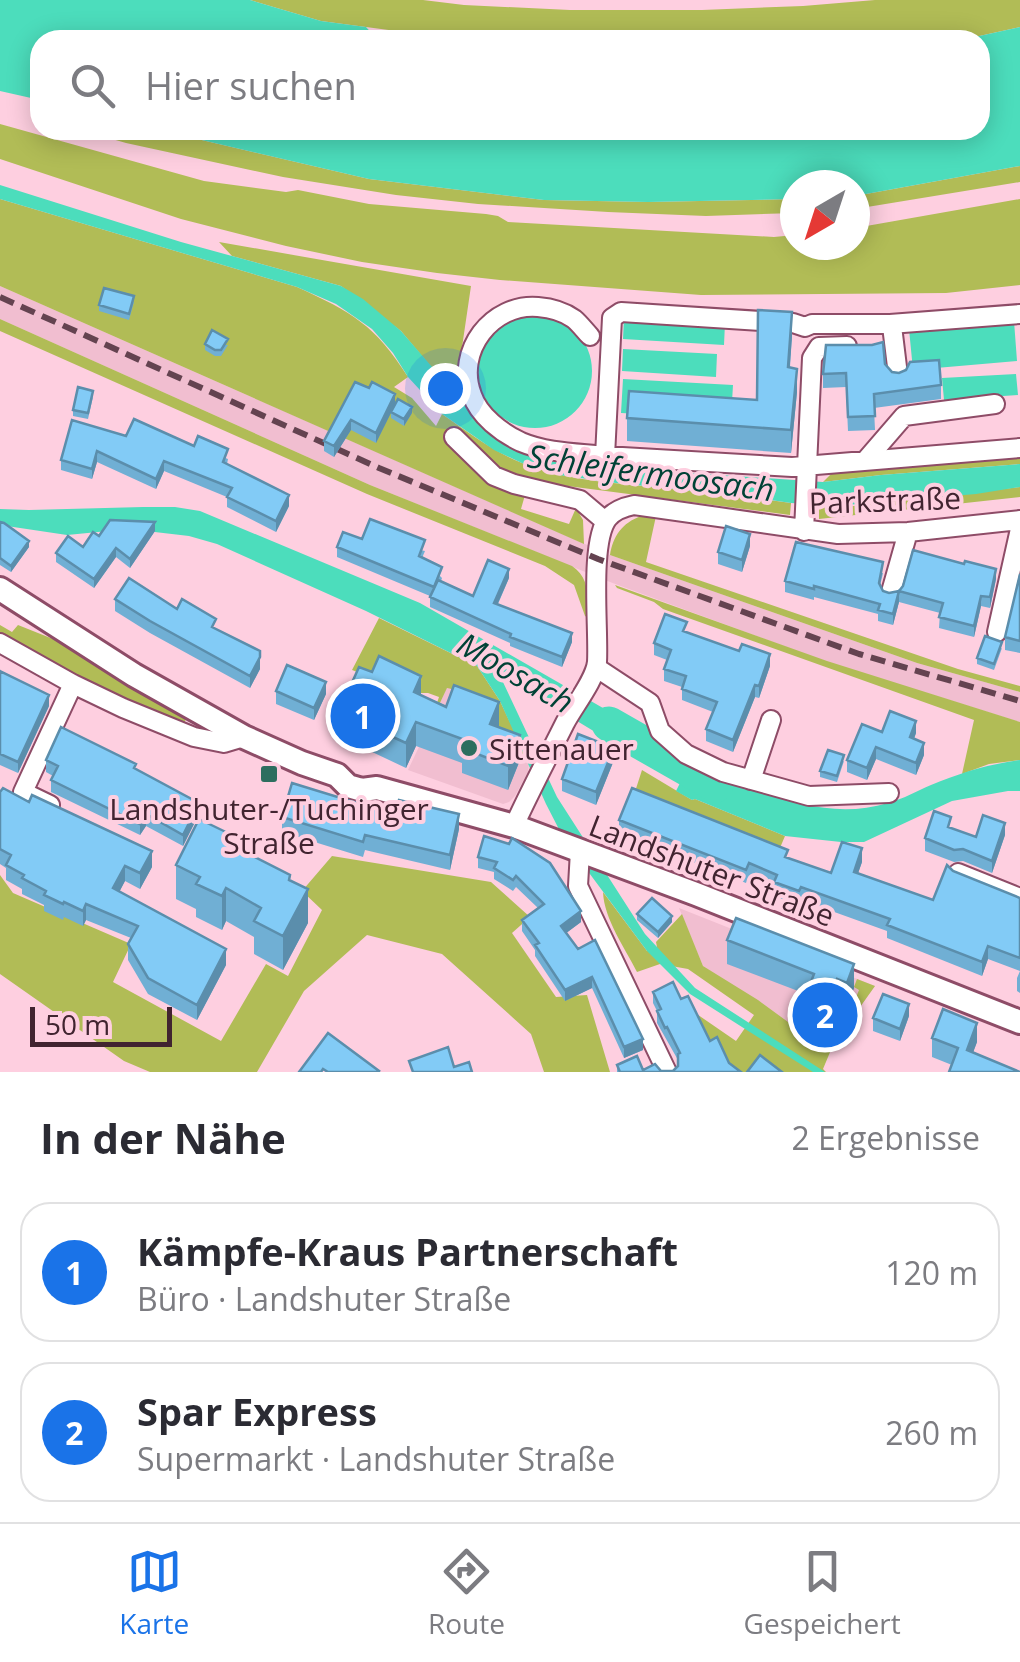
<!DOCTYPE html>
<html lang="de">
<head>
<meta charset="utf-8">
<style>
  body { margin:0; font-family:"Open Sans",sans-serif; background:#f7f7f7; color:#2b2b33 }
  .compass { position:absolute; left:780px; top:170px; width:90px; height:90px; border-radius:50%; background:#fff; box-shadow:0 5px 25px #0003; rotate:219deg }
  .scale { position:absolute; left:30px; bottom:25px; width:142px; box-sizing:border-box; padding-left:10px; border:5px solid #412430; border-top:0; font-size:28px; line-height:35px; white-space:nowrap; color:#412430; -webkit-text-stroke:8px #fecfe0; paint-order:stroke }
  .you { position:absolute; left:445px; top:388px; width:35px; height:35px; margin:-25px; border:8px solid #fff; border-radius:50%; background:#1a73e8; box-shadow:0 0 0 15px #1a73e833 }
  .badge { display:grid; place-items:center; width:65px; height:65px; border-radius:50%; background:#1a73e8; color:#fff; font-size:32px; font-weight:700 }
  .pin { position:absolute; translate:-50% -50%; border:5px solid #fff; box-shadow:0 2px 10px #0006 }
  .list { margin:0; padding:0; list-style:none }
  h2 { display:flex; justify-content:space-between; align-items:center; height:130px; margin:0; padding:0 40px; font-size:42px }
  h2 small { font-size:32px; font-weight:400; color:#7c7c81 }
  .list li { display:grid; grid-template-columns:65px 1fr auto; gap:30px; align-items:center; box-sizing:border-box; height:140px; margin:0 20px 20px; padding:0 20px; border:2px solid #e1e1e2; border-radius:30px }
  .list b { display:block; font-size:38px; white-space:nowrap }
  .list p { margin:0; font-size:32px; white-space:nowrap; color:#7c7c81 }
  .list em { font-size:32px; font-style:normal; color:#7c7c81 }
  .icon { flex:none; width:55px; height:55px; fill:none; stroke:currentColor; stroke-width:2; stroke-linecap:round; stroke-linejoin:round }
  .map { position:relative; flex:none; width:1020px; height:1072px; overflow:hidden }
  .search { position:absolute; background:#fff; box-shadow:0 5px 25px #0003; left:30px; right:30px; top:30px; height:110px; display:flex; align-items:center; gap:25px; box-sizing:border-box; padding:0 35px; border-radius:30px; color:#7c7c81; font-size:38px }
  .sheet { height:450px; background:#fff }
  nav { display:flex; justify-content:space-around; align-items:center; box-sizing:border-box; height:140px; border-top:2px solid #e1e1e2; background:#fff; font-size:28px; color:#7c7c81 }
  nav a { display:grid; justify-items:center; gap:5px }
  nav .on { color:#1a73e8 }
  .map>svg:first-child { display:block }
  .built { fill:#f1bed0 }
  .green { fill:#b1bc56 }
  .water { fill:#4cddbc }
  .lines { fill:none; stroke-linecap:round; stroke-linejoin:round }
  .river { stroke:#4cddbc; stroke-width:35 }
  .minor-casing { stroke:#8e4c67; stroke-width:22 }
  .major-casing { stroke:#8e4c67; stroke-width:28 }
  .minor { stroke:#fff; stroke-width:18 }
  .major { stroke:#fff; stroke-width:22 }
  .rail { stroke:#644350; stroke-width:6; stroke-dasharray:15 8; stroke-linecap:butt }
  .wall { fill:#70afd4 }
  .shaded-wall { fill:#5b8eac }
  .building { fill:#82cbf6; stroke:#5b8eac; stroke-width:2.5 }
  .poi-dot { fill:#2d6e5f; stroke:#fecfe0; stroke-width:4 }
  .labels { text-anchor:middle; dominant-baseline:central; stroke-width:8; stroke-linejoin:round; paint-order:stroke }
  .street-label { font-size:30px; fill:#412430; stroke:#fecfe0 }
  .poi-label { font-size:30px; fill:#412430; stroke:#fecfe0; text-anchor:start }
  .water-label { font-size:32px; font-style:italic; fill:#004236; stroke:#fecfe0 }
</style>
</head>
<body>
<div class="map">
<svg width="1020" height="1072" viewBox="0 0 1020 1072">
  <rect width="100%" height="100%" fill="#fecfe0"/>
  <path class="built" d="M0 286 610 555 917 663 1020 692V722L827 662 610 582 370 485 0 319Z
    M461 658 515 731 529 763 528 772 515 796 509 802 503 804 408 770Z
    M679 908 875 986 833 1045 803 1034 703 966Z"/>
  <path class="green" d="M250 0H423L464 5 570 10H702L803 6 875 0H1020V27L961 40H438L411 33 321 21Z
    M0 124 204 181 286 192 298 190 369 204 486 214 498 216 508 222 774 237 795 235V245H855V228L1020 199V285L946 293 701 295 500 280 437 273 362 262 286 246 181 219 0 159Z
    M81 130H159L369 179 544 200 648 202 795 199V213L706 216 608 212 478 204 396 195 283 177 126 143Z
    M1020 166V182L855 209V196Z
    M0 199 297 287C352 312 375 325 408 377L394 387 412 398 436 426 442 414C468 432 492 451 522 463 563 480 608 482 651 487 698 491 744 496 791 503L790 515 529 481 521 509 569 524 576 508 583 520 584 544 0 286Z
    M219 242 471 286 456 388 457 398 401 331 341 286 232 256Z
    M0 319 370 485 572 566C590 578 588 597 587 617L585 616 574 585 545 566 367 494 0 331Z
    M1020 453V464L881 475 823 482 837 468Z
    M1020 487V497L819 519V506H854Z
    M641 516H656L646 562 958 669 1020 686V692L917 663 610 555C613 536 622 523 641 516Z
    M615 585 827 661 1020 722V760L989 764 962 774 974 720 663 609 654 602 617 588Z
    M379 618 477 666 500 701 529 763 490 748 466 692 447 688 439 705 437 703 439 697 428 693H414L352 670Z
    M0 625 12 632 18 625 63 643 109 674 186 719 183 726 78 678 0 633Z
    M642 770 692 800 695 799 785 836 774 862 632 801Z
    M332 856 491 882 530 917 512 933 556 997 587 995 610 1072H544L531 1034 442 954 367 935 304 991 257 1072H150L124 1061 0 974V875L13 893 131 944 113 982 221 1041 266 964 288 976 322 910 302 891Z
    M603 892 647 951 657 947 656 942 682 914 703 966 758 1000 803 1033 822 1041 837 1002 850 999 855 1000 859 990 854 987 857 979 875 986 833 1045 823 1069 826 1072H728L710 1053 688 1008 736 1041 754 1015 688 969 660 964 637 972C625 948 604 919 603 892Z"/>
  <path class="water" d="M0 0H250L321 21 366 27 378 40H40V100L0 91Z
    M1020 27V166L855 196V185H795V199L648 202 544 200 369 179 159 130H980V40H961Z
    M0 185 181 242 341 286 363 299 401 331 483 426 519 449 545 459 664 471 823 482 881 475 1020 464V487L976 494 835 506 791 503 744 496 616 483 559 475 524 464 494 450 442 414 408 377 393 353 372 329 336 304 297 287 0 199Z
    M478 371a57 57 0 1 1 114 0a57 57 0 1 1-114 0Z
    M624 318 725 323 724 345 623 339Z
    M1014 321 1017 361 913 370 909 329Z
    M623 349 717 354 716 377 622 371Z
    M1016 374 1018 395 944 400 942 378Z
    M623 379 733 385 731 419 621 413Z
    M143 507H175L200 511 420 603 657 739 643 761 544 701 502 680 557 797 645 934 695 988 825 1072H813L690 994 647 951 564 839 546 804 500 701 477 666 366 611 217 544 189 536 129 529 67 535 0 525V509L29 510Z
    M681 756C744 784 816 825 888 803 903 799 917 791 931 785 960 773 989 764 1020 760V791H1008L952 801 864 842H841L785 836 695 799 692 800 676 791 680 783 669 776Z"/>
  <g class="lines">
    <path class="river" d="M609 724 716 785"/>
    <defs>
      <path id="minor" d="M890 324 1020 314
        M590 336C585 331 580 324 574 319 563 311 551 308 538 307 492 303 455 351 472 395 479 416 502 433 521 442 547 453 578 453 605 456
        M898 375 892 326 890 324H812L805 327 793 323 621 312 612 318 605 456 792 467 1020 448
        M454 437 494 476 514 484 580 500 605 521
        M866 460 904 416 995 404
        M804 531 812 358 819 347 847 346
        M891 592 908 532
        M997 632 1020 529
        M0 643 73 684 123 708 194 737 224 743 244 737
        M597 668 650 703 660 731 686 754 723 772 809 796 889 793
        M751 780 771 720
        M50 805 23 792 73 684
        M514 826C530 791 548 757 565 723 574 706 595 680 597 662 599 629 589 542 608 518 615 510 624 507 634 505L838 534 908 532 1020 520
        M580 851 578 886 667 1072
        M958 873 1020 898"/>
      <path id="major" d="M0 589 134 675 244 737 302 763 337 775 348 786 362 790 377 788 514 826 696 894 1020 1022"/>
    </defs>
    <use href="#minor" class="minor-casing"/>
    <use href="#major" class="major-casing"/>
    <use href="#minor" class="minor"/>
    <use href="#major" class="major"/>
    <path class="rail" d="M0 297 379 468 598 559 859 654 1020 701"/>
  </g>
  <path class="wall" d="M134 302 129 320 99 311V305Z
    M792 336 790 367 797 392 791 453 627 441V418L757 400Z
    M205 344 228 345 221 356H215L205 350Z
    M885 364 892 372 941 385V399L874 408 875 430 848 431 846 387 823 388V374Z
    M355 382 412 413 404 426 391 418V412L376 443 351 430 334 457 324 451V441Z
    M93 397 88 419 73 416V410Z
    M126 436 194 446 228 459 227 464 289 506 276 532 227 507V497L164 471 156 489 97 462 92 479 61 470V460Z
    M0 522 29 547 11 572 0 565Z
    M155 531 130 568 116 557 94 588 56 562V553L83 547 99 536Z
    M362 539 425 551 422 558 442 578 441 581 473 596 509 578 498 604 572 642 562 667 510 646V643L430 607V596L337 557V547Z
    M750 546 742 572 718 564V552Z
    M883 573 880 586 883 591 889 593 899 591 996 579 990 608 981 606 974 637 939 628 940 613 899 602 893 625 878 621V614L814 597V600L785 592V581Z
    M1020 574V653L1005 650V637Z
    M115 599 216 629 260 669 250 688 150 633 115 611Z
    M687 633 770 666 759 698 755 697 733 752 706 741V729L713 712 682 700V687L664 681V669L667 660 654 655V643Z
    M1002 648 994 670 977 664V658Z
    M0 671 49 706 18 773 0 765Z
    M276 691 326 694 314 720 276 704Z
    M421 695 498 727 520 760 508 790 462 773V763L416 746 406 768 351 742V734L342 730V705Z
    M882 732 916 733 914 739 924 755 916 775 876 759 867 780 847 772V760Z
    M46 760 136 770 199 814 183 846 146 826 140 835 51 792V780L53 776 46 772Z
    M614 760 596 805 562 791V779Z
    M844 761 837 782 820 777V771Z
    M0 792 152 867 140 889 125 881 119 892 226 965 197 1020 148 994 128 960V944L131 938 86 920 83 926 64 917 63 920 44 911V905L22 894V889L6 880V868L0 864Z
    M396 815 459 829 450 870 365 850 363 857 282 832V817Z
    M619 820 788 858 831 873 862 862 858 873 933 900 953 871 1020 898V993L1017 991V978L1020 971 988 959 982 976 887 938V931L801 900 799 905 774 896V887L749 877 746 883 619 833Z
    M951 828 976 837 1005 835 992 873 963 861 954 862 925 851V838Z
    M484 836 581 922 566 933 643 1050 624 1058 592 988 565 1001 535 956V950L522 931V920L538 908 516 887 513 891 494 879V872L478 868V857Z
    M234 842 243 851 290 880 308 923 283 970 254 954V937L226 921 222 930 196 917V909L176 899V865Z
    M637 914 672 922 658 938 637 920Z
    M736 918 854 988 847 1006 837 1002 824 1037 802 1028V1005L806 994 727 964V940Z
    M653 992 681 999 710 1041 729 1063 741 1072H617V1065L661 1071H673L678 1067V1060L657 1023V1011L653 1003Z
    M909 1016 900 1041 873 1031V1018Z
    M932 1038 977 1042 973 1052 952 1065 932 1057Z"/>
  <path class="shaded-wall" d="M792 312V336L788 390V367Z
    M797 369V392L791 453V430Z
    M395 394V405L376 443V433Z
    M412 407V413L404 426V419Z
    M351 420V430L334 457V446Z
    M97 451V462L92 479V469Z
    M164 461V471L156 489V479Z
    M289 495V506L276 532V521Z
    M155 522V531L130 568V559Z
    M750 534V546L742 572V560Z
    M29 541V547L11 572V566Z
    M116 548V557L94 588V579Z
    M509 569V578L494 612V603Z
    M996 569V579L990 608V597Z
    M899 591V602L893 625V614Z
    M981 596V606L974 637V626Z
    M572 633V642L562 667V657Z
    M770 654V666L759 698V686Z
    M260 657V669L250 688V676Z
    M421 676V700L414 692Z
    M326 682V694L314 720V708Z
    M755 685V697L733 752V740Z
    M49 695V706L18 773V762Z
    M499 702V727L490 724Z
    M916 721V733L910 749V737Z
    M416 722V746L406 768V743Z
    M520 735V760L508 790V766Z
    M924 743V755L916 775V763Z
    M876 747V759L867 780V768Z
    M614 748V760L596 805V792Z
    M199 803V814L183 846V835Z
    M146 814V826L140 835V824Z
    M459 814V829L450 870V855Z
    M1005 823V835L992 873V861Z
    M862 848V862L854 885V872Z
    M152 851V867L140 889V873Z
    M125 866V881L113 904V888Z
    M226 888V921L222 930V896Z
    M308 889V923L283 970V936Z
    M86 904V920L83 926V911Z
    M581 911V922L561 937V926Z
    M672 916V922L658 938V932Z
    M988 946V959L982 976V962Z
    M226 949V965L197 1020V1005Z
    M854 964V988L847 1006V983Z
    M592 977V988L565 1001V990Z
    M837 979V1002L824 1037V1013Z
    M909 1004V1016L900 1041V1029Z
    M977 1023V1042L967 1069V1050Z
    M643 1039V1050L624 1058V1047Z"/>
  <path class="building" d="M104 288 134 296 129 314 99 305Z
    M758 310 792 312 788 367 797 369 791 430 627 418 629 391 757 400Z
    M212 330 228 339 221 350H215L205 344Z
    M883 342 885 364 892 372 899 373 906 370 910 362 939 360 941 385 874 394 875 416 848 417 846 373 823 374 826 345H872Z
    M355 382 369 388 372 382 395 394 376 433 351 420 334 446 324 441Z
    M78 387 93 391 88 413 73 410Z
    M398 399 412 407 404 419 391 412Z
    M134 419 194 446 198 436 228 449 223 462 289 495 276 521 227 497 232 488 164 461 156 479 97 451 92 469 61 460 72 420 126 436Z
    M370 519 425 540 419 556 442 567 434 587 337 547 343 532 362 539Z
    M110 520 155 522 130 559 116 548 94 579 56 553 68 536 83 547 93 532 99 536Z
    M0 522 4 523 29 541 11 566 0 558Z
    M726 526 750 534 742 560 718 552Z
    M796 542 883 562 879 583 883 591 889 593 899 591 903 586 913 550 964 564 965 561 996 569 990 597 981 596 974 626 939 617 943 603 899 591 893 614 878 610 880 604 814 586V589L785 581Z
    M488 560 509 569 494 603 572 633 562 657 510 637 511 634 430 597 438 580 473 596Z
    M1020 574V641L1005 637Z
    M129 578 177 609 182 599 216 619 212 627 260 651V657L250 676 150 621 115 599Z
    M665 614 687 622 683 631 739 651 742 644 770 654 759 686 755 685 733 740 706 729 717 702 682 689 686 676 664 669 671 650 654 643Z
    M985 636 1002 642 994 664 977 658Z
    M379 656 421 676 414 692 446 707 454 685 499 702 490 724 520 735 508 766 462 748 465 740 416 722 406 743 351 718 354 711 342 705 359 667 372 672Z
    M287 665 326 682 314 708 276 691Z
    M0 671 49 695 18 762 0 754Z
    M890 711 916 721 910 737 924 743 916 763 876 747 867 768 847 760 862 724 882 732Z
    M61 727 136 764 134 768 199 803 183 835 146 814 140 824 51 780 58 766 46 760Z
    M578 734 614 748 596 792 562 779Z
    M828 750 844 755 837 776 820 771Z
    M292 783 396 815 399 800 459 814 450 855 365 835 363 842 282 817Z
    M3 788 29 802 32 795 152 851 140 873 125 866 113 888 226 949 197 1005 148 978 128 944 138 926 86 904 83 911 64 902 63 904 44 895 46 891 22 878 24 875 6 865 11 855 0 849V792Z
    M632 788 788 850 785 857 831 873 842 842 862 848 854 872 933 900 947 865 953 871 1020 898V958L988 946 982 962 887 925 890 919 801 887 799 891 774 882 777 875 749 863 746 870 619 820Z
    M934 811 951 817 948 827 976 837 983 815 1005 823 992 861 963 849 954 850 925 838Z
    M199 819 234 836 232 841 243 847 241 850 290 875 289 880 308 889 283 936 254 921 261 908 226 888 222 896 196 884 200 877 176 865Z
    M484 836 509 844 512 838 550 863 581 911 561 926 578 949 595 940 643 1039 624 1047 592 977 565 990 535 945 539 943 522 920 544 904 516 876 513 880 494 868 497 862 478 857Z
    M652 898 672 916 658 932 637 914Z
    M736 918 854 964 847 983 837 979 824 1013 802 1005 814 974 727 940Z
    M673 982 681 999 688 996 710 1041 717 1037 729 1063 741 1072H620L617 1065 637 1056 643 1070 655 1064 661 1071H673L678 1066V1054L680 1053 667 1027 665 1028 657 1011 661 1009 653 992Z
    M883 994 909 1004 900 1029 873 1018Z
    M943 1009 977 1023 967 1050 1020 1072H949L958 1048 932 1038Z
    M328 1033 379 1071 378 1072H328L323 1069 321 1072H299Z
    M448 1047 454 1067 469 1062 472 1072H413L409 1061Z
    M760 1055 782 1072H747Z"/>
  <g class="poi-dot">
    <circle cx="469" cy="748" r="10"/>
    <rect x="259" y="764" width="20" height="20" rx="5"/>
  </g>
  <g class="labels">
    <g class="street-label">
      <text transform="translate(885 500) rotate(-2)">Parkstraße</text>
      <text transform="translate(712 870) rotate(21)">Landshuter Straße</text>
    </g>
    <g class="poi-label">
      <text x="489" y="748">Sittenauer</text>
      <text x="269" y="808" text-anchor="middle">Landshuter-/Tuchinger<tspan x="269" dy="34">Straße</tspan></text>
    </g>
    <g class="water-label">
      <text transform="translate(651 472) rotate(8)">Schleifermoosach</text>
      <text transform="translate(516 672) rotate(30)">Moosach</text>
    </g>
  </g>
</svg>
<svg class="compass" viewBox="-18 -18 36 36"><path d="M0-13l5 13h-10z" fill="#e53935"/><path d="M0 13l5-13h-10z" fill="#7c7c81"/></svg>
<div class="scale">50 m</div>
<div class="you"></div>
<div class="pin badge" style="left:363px;top:716px">1</div>
<div class="pin badge" style="left:825px;top:1015px">2</div>
<div class="search"><svg class="icon" aria-label="search" viewBox="0 0 24 24"><circle cx="10" cy="10" r="6"/><path d="M15 15l6 6"/></svg>Hier suchen</div>
</div>
<section class="sheet">
<h2>In der Nähe<small>2 Ergebnisse</small></h2>
<ul class="list">
<li><span class="badge">1</span><div><b>Kämpfe-Kraus Partnerschaft</b><p>Büro · Landshuter Straße</p></div><em>120 m</em></li>
<li><span class="badge">2</span><div><b>Spar Express</b><p>Supermarkt · Landshuter Straße</p></div><em>260 m</em></li>
</ul>
</section>
<nav>
<a class="on"><svg class="icon" aria-label="map" viewBox="0 0 24 24"><path d="M3 6l6-2 6 2 6-2v14l-6 2-6-2-6 2zM9 4v14M15 6v14"/></svg>Karte</a>
<a><svg class="icon" aria-label="directions" viewBox="0 0 24 24"><path d="M12 3l9 9-9 9-9-9zM9 14v-3h6M13 9l2 2-2 2"/></svg>Route</a>
<a><svg class="icon" aria-label="saved" viewBox="0 0 24 24"><path d="M7 4h10v16l-5-4-5 4z"/></svg>Gespeichert</a>
</nav>
</body>
</html>
